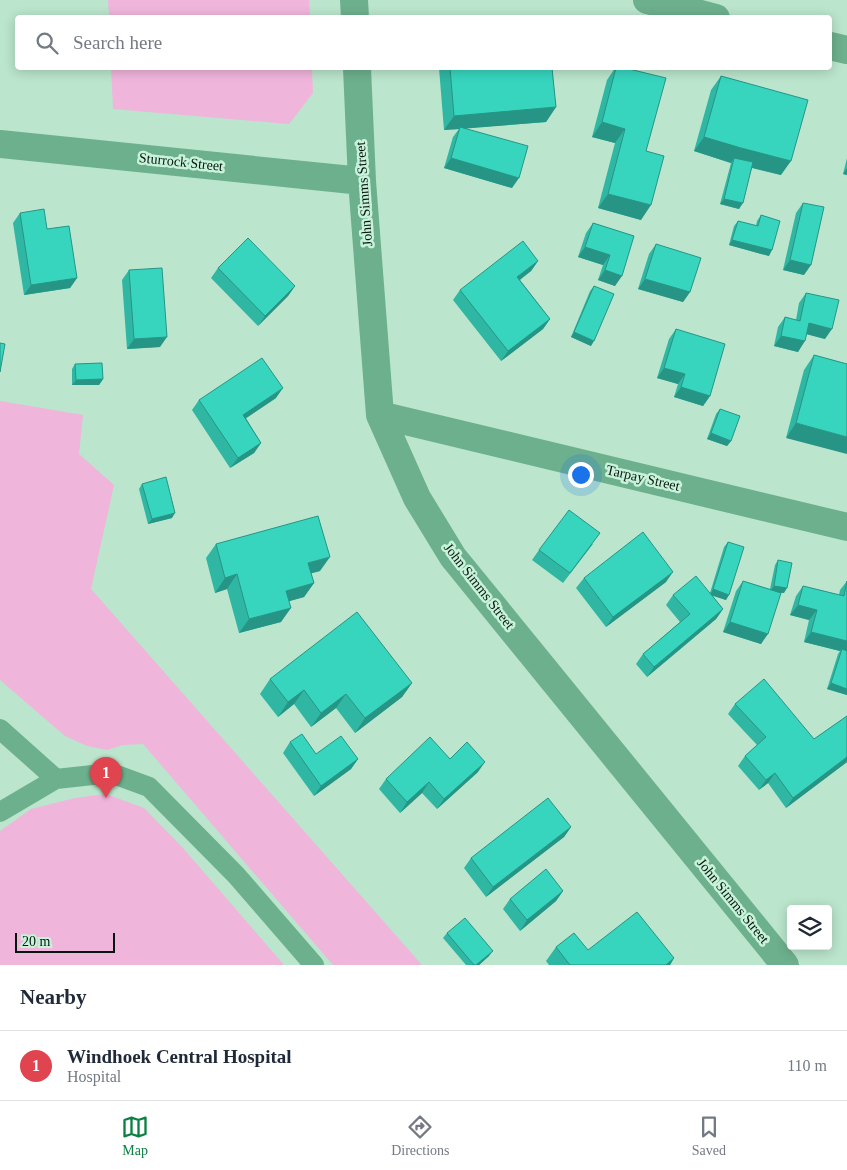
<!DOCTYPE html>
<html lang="en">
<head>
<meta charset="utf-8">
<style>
  body { margin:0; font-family:Georgia,serif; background:#f2f2f3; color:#1f2937 }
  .controls { position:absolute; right:15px; bottom:15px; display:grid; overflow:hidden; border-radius:5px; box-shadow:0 2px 12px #0003 }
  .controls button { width:45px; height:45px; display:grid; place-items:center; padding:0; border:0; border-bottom:1px solid #e0e1e3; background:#fff; color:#1f2937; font:25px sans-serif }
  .scale { position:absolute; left:15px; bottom:12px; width:100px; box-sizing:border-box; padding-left:5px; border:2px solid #06160e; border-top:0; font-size:14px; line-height:18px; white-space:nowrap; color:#06160e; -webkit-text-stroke:4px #c8f3da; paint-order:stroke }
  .you { position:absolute; left:580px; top:474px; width:18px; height:18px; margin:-12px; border:4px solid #fff; border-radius:50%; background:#1a73e8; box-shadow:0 0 0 8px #1a73e833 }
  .badge { display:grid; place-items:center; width:32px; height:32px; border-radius:50%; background:#0b8043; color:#fff; font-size:16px; font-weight:700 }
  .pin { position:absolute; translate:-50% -41px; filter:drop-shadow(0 1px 2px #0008) }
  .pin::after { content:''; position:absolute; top:26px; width:18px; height:15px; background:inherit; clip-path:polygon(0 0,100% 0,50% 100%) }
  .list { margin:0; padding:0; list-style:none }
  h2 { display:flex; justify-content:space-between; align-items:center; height:65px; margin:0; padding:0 20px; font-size:21px }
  h2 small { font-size:16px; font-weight:400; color:#747a83 }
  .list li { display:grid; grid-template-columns:32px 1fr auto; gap:15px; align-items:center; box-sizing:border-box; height:70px; padding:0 20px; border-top:1px solid #e0e1e3 }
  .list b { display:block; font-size:19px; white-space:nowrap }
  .list p { margin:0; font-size:16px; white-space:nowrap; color:#747a83 }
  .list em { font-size:16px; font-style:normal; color:#747a83 }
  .icon { flex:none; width:28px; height:28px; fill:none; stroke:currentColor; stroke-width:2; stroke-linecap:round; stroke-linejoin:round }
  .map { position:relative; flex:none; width:847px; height:965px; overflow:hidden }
  .search { position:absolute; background:#fff; box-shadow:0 2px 12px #0003; left:15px; right:15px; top:15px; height:55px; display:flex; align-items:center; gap:12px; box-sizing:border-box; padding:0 18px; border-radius:5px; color:#747a83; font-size:19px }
  .sheet { height:135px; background:#fff }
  nav { display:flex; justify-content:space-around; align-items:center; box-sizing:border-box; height:70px; border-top:1px solid #e0e1e3; background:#fff; font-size:14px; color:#747a83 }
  nav a { display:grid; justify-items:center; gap:2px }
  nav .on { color:#0b8043 }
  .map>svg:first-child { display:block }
  .green { fill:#f0b5db }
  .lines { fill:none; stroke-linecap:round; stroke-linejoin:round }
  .service { stroke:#6db08d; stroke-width:20 }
  .minor { stroke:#6db08d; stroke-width:28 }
  .wall { fill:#2fb7a3 }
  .shaded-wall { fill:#269585 }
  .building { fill:#37d5be; stroke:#269585 }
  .labels { text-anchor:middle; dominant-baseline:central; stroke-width:5; stroke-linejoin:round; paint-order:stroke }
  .street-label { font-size:14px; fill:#06160e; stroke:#c8f3da }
</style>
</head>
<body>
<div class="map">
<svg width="847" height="965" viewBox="0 0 847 965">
  <rect width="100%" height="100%" fill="#bbe5cd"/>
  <path class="green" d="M108 0H309L310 17H109Z
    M111 68H312L313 93 289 124 113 109Z
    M0 401 83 415 79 454 114 485 91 589 422 965H333L143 744 123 745 107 750 87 746 65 736 0 680Z
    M106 794 144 808 182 847 284 965H0V831L31 809 75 798Z"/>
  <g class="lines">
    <path class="service" d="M0 729 56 779
      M0 812 56 779 111 773 149 787 236 875 314 965"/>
    <path class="minor" d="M354 0 355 18
      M647 0 716 18
      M830 46 847 50
      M357 68 362 181 380 415 417 498 453 557 785 965
      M0 144 362 181
      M380 415 847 527"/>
  </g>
  <path class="wall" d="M439 68H552L556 107 546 122 467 128 512 188 444 168 453 137 459 129 444 130Z
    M615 68H616L646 151 641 220 598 208 615 143 592 137 607 80Z
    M721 76 781 175 752 168 739 209 720 204 731 163 694 151 711 90Z
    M847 158V175L843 174Z
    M803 203 804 275 783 270 796 213Z
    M20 213 47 229 77 278 70 288 24 295 13 223Z
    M761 215 769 256 729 245 734 226 738 221 756 226 757 221Z
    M593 223 634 236 615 286 598 280 603 265 578 257 586 233Z
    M656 244 690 292 683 302 638 289 649 254Z
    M538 261 531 271 520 280 550 319 543 329 501 361 453 300 460 290Z
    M218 268 295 286 288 296 258 326 211 278Z
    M129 270 160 347 127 349 122 280Z
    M594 286 591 346 571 337 590 291Z
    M806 293 825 339 807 334 798 352 774 346 778 327 785 317 796 320 799 303Z
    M676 329 710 396 703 406 674 397 678 384 657 378 669 339Z
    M814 355 847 364 786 438 804 370Z
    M75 364 103 379 99 385H72V369Z
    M276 398 246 418 261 443 254 453 230 468 192 410 199 400Z
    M720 409 731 441 727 446 707 439 716 414Z
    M142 484 172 518 148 524 139 489Z
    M728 542 726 600 712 595 723 609 716 619 647 677 636 664 643 654 680 622 666 605 673 595 710 593 724 547Z
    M216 544 320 571 311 573 314 583 304 597 289 601 281 622 239 633 227 589 215 593 206 558Z
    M593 544 563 583 532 560 539 550Z
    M778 560 784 593H781L761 644 723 632 736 591 743 581 770 589 775 565Z
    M584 578 666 582 606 627 576 588Z
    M847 581V695L827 689 838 654 840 651 804 642 809 620 790 615 796 596 803 586 839 595 840 590Z
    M270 679 412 683 402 697 355 733 336 708 311 727 294 704 278 717 260 694Z
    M735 704 814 739 847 716V762L786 808 768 783 759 790 738 766 745 756 757 745 728 714Z
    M290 742 316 754 358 759 351 769 314 796 283 753Z
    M450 759 478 772 437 809 422 793 400 813 379 789 386 779Z
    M571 827 564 837 486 897 464 868 471 858Z
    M563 891 556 901 520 931 503 909 510 899Z
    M447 933 489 956 479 965H466L443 938Z
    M556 947 588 950 674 958 670 965H549L546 961Z"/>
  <path class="shaded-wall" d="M556 107 546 122 460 129V127L459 129 444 130 454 116Z
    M602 122 625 129 615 143 592 137Z
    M704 137 791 161 781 175 733 163 734 158 731 163 694 151Z
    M451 158 519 178 512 188 444 168Z
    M847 168V175L843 174Z
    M608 194 651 205 641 220 598 208Z
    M724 199 743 203 739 209 720 204Z
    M732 240 772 250 769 256 729 245Z
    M585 247 610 255 603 265 578 257Z
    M790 260 811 265 804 275 783 270Z
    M538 261 531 271 510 287 517 277Z
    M605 270 622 276 615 286 598 280Z
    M77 278 70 288 24 295 31 285Z
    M645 279 690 292 683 302 638 289Z
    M295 286 288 296 258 326 265 316Z
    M550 319 543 329 501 361 508 351Z
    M809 323 832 329 825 339 802 333Z
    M574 332 594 341 591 346 571 337Z
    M781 336 805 341 798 352 774 346Z
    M167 337 160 347 127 349 134 339Z
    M664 368 685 374 678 384 657 378Z
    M103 379 99 385H72L76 380Z
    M681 387 710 396 703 406 674 397Z
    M283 388 276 398 236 425 243 415Z
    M796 423 847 437V454L786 438Z
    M711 433 731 441 727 446 707 439Z
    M261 443 254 453 230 468 238 458Z
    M175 513 172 518 148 524 152 519Z
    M330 557 320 571 298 577 308 563Z
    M673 572 666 582 606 627 613 617Z
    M237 574 227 589 215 593 225 578Z
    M314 583 304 597 276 605 286 591Z
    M774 586 787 588 784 593 770 591Z
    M713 589 729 595 726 600 710 595Z
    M798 605 817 610 809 620 790 615Z
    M291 608 281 622 239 633 249 619Z
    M723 609 716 619 647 677 654 667Z
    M730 622 768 634 761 644 723 632Z
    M811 632 847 641V653L842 649 840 651 804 642Z
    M412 683 402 697 355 733 365 718Z
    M831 683 847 689V695L827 689Z
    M304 690 294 704 278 717 288 702Z
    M346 694 336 708 311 727 321 713Z
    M847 757V762L786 808 793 798Z
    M358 759 351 769 314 796 321 786Z
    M485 762 478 772 437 809 444 799Z
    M775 773 768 783 759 790 766 780Z
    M429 782 422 793 400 813 407 802Z
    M571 827 564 837 486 897 493 887Z
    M563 891 556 901 520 931 527 920Z
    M493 951 489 956 479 965H476Z
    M674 958 670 965H666Z"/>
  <path class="building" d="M450 68H552L556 107 454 116Z
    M616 68H625L666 78 646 151 664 156 651 205 608 194 625 129 602 122Z
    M721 76 808 100 791 161 741 148 704 137Z
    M460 127 528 146 519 178 451 158Z
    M734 158 753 162 743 203 724 199Z
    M803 203 824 207 811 265 790 260Z
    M44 209 47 229 69 226 77 278 31 285 20 213Z
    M761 215 780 221 772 250 732 240 738 221 758 226Z
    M593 223 634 236 622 276 605 270 610 255 585 247Z
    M248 238 295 286 265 316 218 268Z
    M523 241 538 261 517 277 550 319 508 351 460 290Z
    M656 244 701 258 690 292 645 279Z
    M162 268 167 337 134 339 129 270Z
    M594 286 614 294 594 341 574 332Z
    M806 293 839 300 832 329 809 323 805 341 781 336 785 317 800 321Z
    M676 329 725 344 710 396 681 387 685 374 664 368Z
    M0 343 5 344 0 372Z
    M814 355 847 364V437L796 423Z
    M262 358 283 388 243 415 261 443 238 458 199 400Z
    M102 363 103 379 76 380 75 364Z
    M720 409 740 416 731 441 711 433Z
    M166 477 175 513 152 519 142 484Z
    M569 510 600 533 570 573 539 550Z
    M318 516 330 557 308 563 314 583 286 591 291 608 249 619 237 574 225 578 216 544Z
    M643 532 673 572 613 617 584 578Z
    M728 542 744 547 729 595 713 589Z
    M778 560 792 563 787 588 774 586Z
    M696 576 723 609 654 667 643 654 690 614 673 595Z
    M743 581 781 593 768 634 730 622Z
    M847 581V641L811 632 817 610 798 605 803 586 844 596Z
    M357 612 412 683 365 718 346 694 321 713 304 690 288 702 270 679Z
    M842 649 847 651V689L831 683Z
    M764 679 814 739 847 716V757L793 798 775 773 766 780 745 756 766 737 735 704Z
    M302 734 316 754 341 736 358 759 321 786 290 742Z
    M430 737 450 759 467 742 485 762 444 799 429 782 407 802 386 779Z
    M548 798 571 827 493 887 471 858Z
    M546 869 563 891 527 920 510 899Z
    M637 912 674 958 666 965H570L556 947 574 933 588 950Z
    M465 918 493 951 476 965H474L447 933Z"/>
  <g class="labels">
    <g class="street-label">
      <text transform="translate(181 162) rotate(6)">Sturrock Street</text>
      <text transform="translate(364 194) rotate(-94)">John Simms Street</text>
      <text transform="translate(643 478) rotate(13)">Tarpay Street</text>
      <text transform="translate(479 586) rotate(52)">John Simms Street</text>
      <text transform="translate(733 901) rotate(51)">John Simms Street</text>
    </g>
  </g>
</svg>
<div class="controls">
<button><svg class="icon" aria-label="layers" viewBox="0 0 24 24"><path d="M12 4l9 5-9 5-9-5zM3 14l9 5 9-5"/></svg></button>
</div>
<div class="scale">20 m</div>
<div class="you"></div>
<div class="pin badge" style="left:106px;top:798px;background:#e0444e">1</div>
<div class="search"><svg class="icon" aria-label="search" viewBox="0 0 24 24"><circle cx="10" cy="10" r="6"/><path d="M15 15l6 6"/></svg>Search here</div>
</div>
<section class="sheet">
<h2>Nearby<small></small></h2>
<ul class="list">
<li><span class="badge" style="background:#e0444e">1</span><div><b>Windhoek Central Hospital</b><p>Hospital</p></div><em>110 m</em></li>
</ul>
</section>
<nav>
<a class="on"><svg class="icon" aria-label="map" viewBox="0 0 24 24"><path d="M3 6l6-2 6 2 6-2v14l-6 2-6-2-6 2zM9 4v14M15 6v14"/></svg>Map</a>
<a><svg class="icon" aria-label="directions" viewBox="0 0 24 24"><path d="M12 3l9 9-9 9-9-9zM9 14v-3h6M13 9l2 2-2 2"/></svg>Directions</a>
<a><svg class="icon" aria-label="saved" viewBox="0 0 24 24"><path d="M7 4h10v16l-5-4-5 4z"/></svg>Saved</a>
</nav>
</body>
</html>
